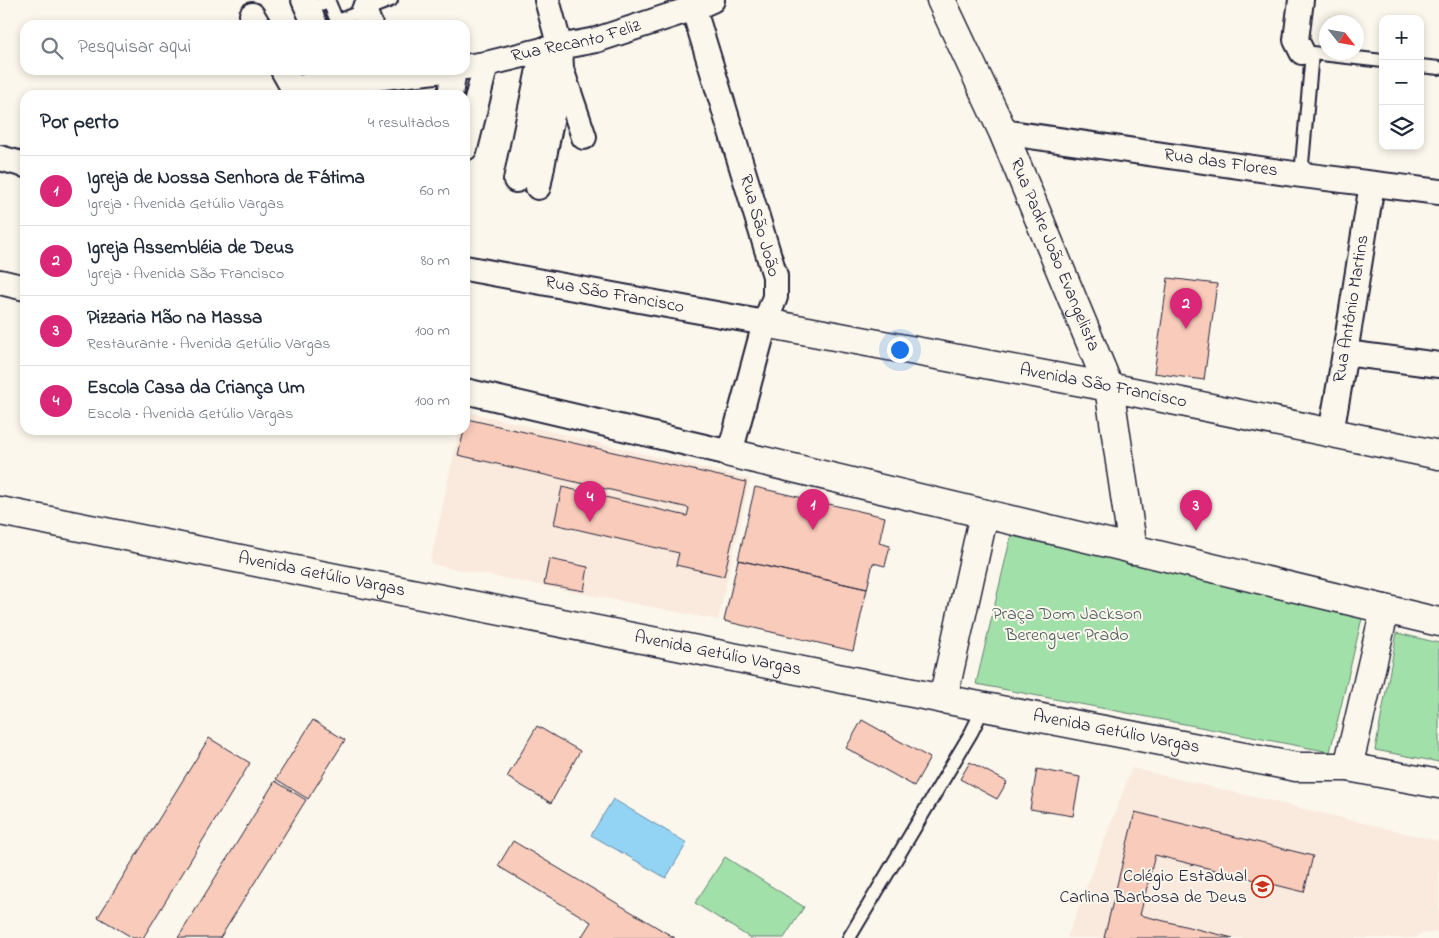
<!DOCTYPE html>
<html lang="pt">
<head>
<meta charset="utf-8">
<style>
  body { margin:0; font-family:"Indie Flower",sans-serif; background:#f6f6f7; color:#1f2937 }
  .controls { position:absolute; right:15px; top:15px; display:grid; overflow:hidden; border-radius:10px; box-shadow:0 2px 8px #0003 }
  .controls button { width:45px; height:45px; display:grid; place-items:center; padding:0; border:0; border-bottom:1px solid #e0e1e3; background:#fff; color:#1f2937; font:25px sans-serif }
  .compass { position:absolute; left:1319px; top:15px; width:45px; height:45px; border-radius:50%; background:#fff; box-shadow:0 2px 8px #0003; rotate:121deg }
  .you { position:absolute; left:899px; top:349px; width:18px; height:18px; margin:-12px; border:4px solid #fff; border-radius:50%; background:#1a73e8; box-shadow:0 0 0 8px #1a73e833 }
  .badge { display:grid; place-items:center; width:32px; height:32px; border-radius:50%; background:#db2777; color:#fff; font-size:16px; font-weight:700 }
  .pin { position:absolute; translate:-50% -41px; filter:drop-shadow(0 1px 2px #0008) }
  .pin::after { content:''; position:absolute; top:26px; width:18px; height:15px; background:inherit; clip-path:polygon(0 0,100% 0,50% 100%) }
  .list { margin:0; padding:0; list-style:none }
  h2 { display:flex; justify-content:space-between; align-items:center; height:65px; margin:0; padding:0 20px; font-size:21px }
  h2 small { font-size:16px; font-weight:400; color:#747a83 }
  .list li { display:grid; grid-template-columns:32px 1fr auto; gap:15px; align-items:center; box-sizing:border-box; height:70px; padding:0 20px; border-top:1px solid #e0e1e3 }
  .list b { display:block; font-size:19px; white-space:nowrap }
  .list p { margin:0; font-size:16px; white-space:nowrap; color:#747a83 }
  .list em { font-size:16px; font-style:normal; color:#747a83 }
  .icon { flex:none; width:28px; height:28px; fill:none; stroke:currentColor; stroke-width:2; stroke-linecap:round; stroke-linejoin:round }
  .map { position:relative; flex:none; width:1439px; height:938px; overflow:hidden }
  .search { position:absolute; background:#fff; box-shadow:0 2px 8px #0003; left:20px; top:20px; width:450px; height:55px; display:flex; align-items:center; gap:12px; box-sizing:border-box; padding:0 18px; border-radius:15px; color:#747a83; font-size:19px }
  .panel { position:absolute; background:#fff; box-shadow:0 2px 8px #0003; left:20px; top:90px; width:450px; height:345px; border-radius:15px }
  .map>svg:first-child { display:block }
  .built { fill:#faeadd }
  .green { fill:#a2e0a9; stroke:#628172 }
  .water { fill:#93d3f4; stroke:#668caa }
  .building { fill:#f8cbba; stroke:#22223b }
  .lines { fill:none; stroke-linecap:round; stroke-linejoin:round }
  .lane-casing { stroke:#22223b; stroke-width:16 }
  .street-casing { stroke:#22223b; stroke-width:28 }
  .secondary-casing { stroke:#22223b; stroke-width:31 }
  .lane { stroke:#fbf7ec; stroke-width:12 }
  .street { stroke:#fbf7ec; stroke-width:24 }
  .secondary { stroke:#fbf7ec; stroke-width:28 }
  .labels { text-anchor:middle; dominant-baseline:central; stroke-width:4; stroke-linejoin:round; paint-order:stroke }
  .street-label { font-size:18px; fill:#22223b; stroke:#fbf7ec }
  .park-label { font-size:18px; fill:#485b5c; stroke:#fbf7ec }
  .poi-label { font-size:18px; fill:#22223b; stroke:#fbf7ec; text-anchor:end }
</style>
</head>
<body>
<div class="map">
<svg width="1439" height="938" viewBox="0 0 1439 938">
  <rect width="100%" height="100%" fill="#fbf7ec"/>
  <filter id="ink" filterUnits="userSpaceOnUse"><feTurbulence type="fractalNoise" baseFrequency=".02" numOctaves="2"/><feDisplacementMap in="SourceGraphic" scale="10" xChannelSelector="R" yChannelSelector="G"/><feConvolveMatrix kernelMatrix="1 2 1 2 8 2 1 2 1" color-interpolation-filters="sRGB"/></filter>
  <g filter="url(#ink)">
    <path class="built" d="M465 411 750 479 718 620 430 564 459 430H465Z
      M1132 768 1439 841V932L1419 934 1416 938H1067Z"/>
    <path class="green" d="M1011 536 1363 614 1330 752 976 684Z
      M1397 633 1439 643V762L1375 750Z
      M725 857 804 907 784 938H750L695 903Z"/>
    <path class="water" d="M613 799 687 843 666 878 591 835Z"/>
    <path class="building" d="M1168 278 1217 284 1204 380 1154 373Z
      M467 419 746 482 724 576 676 565 679 553 554 524 562 487 687 516 689 508 458 455Z
      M755 487 885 517 879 543 890 546 885 566 873 563 867 589 738 560Z
      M549 559 588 567 584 591 544 584Z
      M738 560 867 589 853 651 724 621Z
      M313 720 345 740 308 799 276 779Z
      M862 720 930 758 914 786 846 748Z
      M537 726 580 751 551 803 507 777Z
      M209 738 250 763 143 938H133L98 917Z
      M970 762 1007 782 997 799 960 779Z
      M1037 769 1080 777 1073 816 1030 809Z
      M275 781 306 800 220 938H178Z
      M1135 812 1313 856 1304 892 1155 855 1140 915 1233 938H1104Z
      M513 841 675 938H581L591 922 498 866Z"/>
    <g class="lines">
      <defs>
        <path id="lane" d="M308 9 329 2 337 21 391 0
          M1312 53 1383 61
          M1420 66 1439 68
          M1301 175 1312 53 1303 52
          M849 938 971 733 984 707"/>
        <g id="street">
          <path d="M304 0 315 25"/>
          <path d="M547 0 560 47 561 69 584 137"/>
          <path d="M1301 0 1296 40 1302 52"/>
          <path d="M364 10 370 25"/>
          <path d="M252 15 258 25"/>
          <path id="s1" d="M465 67 486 64 543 50 596 40 694 8 712 0"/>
          <path d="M283 70 296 93"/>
          <path d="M295 95 306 86 444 70"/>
          <path d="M450 95 454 70"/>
          <path id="s2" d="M1003 132 1294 174 1439 192"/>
          <path d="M465 148 486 64"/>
          <path d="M0 158 25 165"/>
          <path d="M516 180 543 50"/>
          <path d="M538 187 561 70"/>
          <path id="s3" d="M465 268 765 323"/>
          <path d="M0 282 25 288"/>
          <path d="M1345 353 1439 365"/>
          <path d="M465 391 730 453 765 323 775 297V276L691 0"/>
          <path id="s4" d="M1331 433 1345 353 1372 184"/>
        </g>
        <g id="secondary">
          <path id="s5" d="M941 0 1003 132 1109 387 1133 550"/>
          <path id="s6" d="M765 323 1109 387 1439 455"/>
          <path d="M730 453 1439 622"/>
          <path id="s7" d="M0 511 943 699 1296 767H1348L1439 784"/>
          <path d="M943 699 984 514"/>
          <path d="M1348 767 1385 609"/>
        </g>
      </defs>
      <use href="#lane" class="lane-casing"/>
      <use href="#street" class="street-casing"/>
      <use href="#secondary" class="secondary-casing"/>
      <use href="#lane" class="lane"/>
      <use href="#street" class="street"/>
      <use href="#secondary" class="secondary"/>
    </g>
  </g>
  <defs>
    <symbol id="school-ring" viewBox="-11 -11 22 22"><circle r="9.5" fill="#fbf7ec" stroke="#c8321e" stroke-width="1.5"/><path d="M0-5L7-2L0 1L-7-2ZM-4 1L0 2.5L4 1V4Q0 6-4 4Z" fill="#c8321e"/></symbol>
  </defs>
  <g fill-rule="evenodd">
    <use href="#school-ring" x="1250" y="874" width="25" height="25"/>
  </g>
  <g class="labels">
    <g class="street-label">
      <text stroke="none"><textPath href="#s1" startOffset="114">Rua Recanto Feliz</textPath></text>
      <text stroke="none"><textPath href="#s2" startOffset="220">Rua das Flores</textPath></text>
      <text transform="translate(759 226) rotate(74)">Rua São João</text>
      <text stroke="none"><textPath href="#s5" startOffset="279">Rua Padre João Evangelista</textPath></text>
      <text stroke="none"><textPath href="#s3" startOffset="152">Rua São Francisco</textPath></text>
      <text stroke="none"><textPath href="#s4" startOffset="126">Rua Antônio Martins</textPath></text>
      <text stroke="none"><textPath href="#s6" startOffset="344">Avenida São Francisco</textPath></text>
      <text stroke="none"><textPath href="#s7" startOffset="328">Avenida Getúlio Vargas</textPath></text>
      <text stroke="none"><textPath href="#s7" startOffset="732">Avenida Getúlio Vargas</textPath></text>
      <text stroke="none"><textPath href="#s7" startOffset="1138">Avenida Getúlio Vargas</textPath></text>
    </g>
    <g class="park-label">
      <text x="1067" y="615">Praça Dom Jackson<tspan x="1067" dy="21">Berenguer Prado</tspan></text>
    </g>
    <g class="poi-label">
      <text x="1247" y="877">Colégio Estadual<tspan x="1247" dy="21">Carlina Barbosa de Deus</tspan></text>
    </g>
  </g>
</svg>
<div class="controls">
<button>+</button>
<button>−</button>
<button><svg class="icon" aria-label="layers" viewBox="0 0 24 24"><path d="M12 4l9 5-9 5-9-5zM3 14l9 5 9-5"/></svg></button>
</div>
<svg class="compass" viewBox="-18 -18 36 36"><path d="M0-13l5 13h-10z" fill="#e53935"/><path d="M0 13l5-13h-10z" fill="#747a83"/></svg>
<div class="you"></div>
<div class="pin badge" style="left:813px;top:530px">1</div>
<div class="pin badge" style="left:1186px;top:329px">2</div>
<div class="pin badge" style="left:1196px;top:531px">3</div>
<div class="pin badge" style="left:590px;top:522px">4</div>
<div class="search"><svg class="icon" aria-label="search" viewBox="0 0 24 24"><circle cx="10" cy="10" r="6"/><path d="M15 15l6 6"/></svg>Pesquisar aqui</div>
<section class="panel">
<h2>Por perto<small>4 resultados</small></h2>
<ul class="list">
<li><span class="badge">1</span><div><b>Igreja de Nossa Senhora de Fátima</b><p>Igreja · Avenida Getúlio Vargas</p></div><em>60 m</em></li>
<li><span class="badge">2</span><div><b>Igreja Assembléia de Deus</b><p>Igreja · Avenida São Francisco</p></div><em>80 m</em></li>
<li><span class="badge">3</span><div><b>Pizzaria Mão na Massa</b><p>Restaurante · Avenida Getúlio Vargas</p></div><em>100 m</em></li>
<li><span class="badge">4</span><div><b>Escola Casa da Criança Um</b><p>Escola · Avenida Getúlio Vargas</p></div><em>100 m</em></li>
</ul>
</section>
</div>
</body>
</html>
